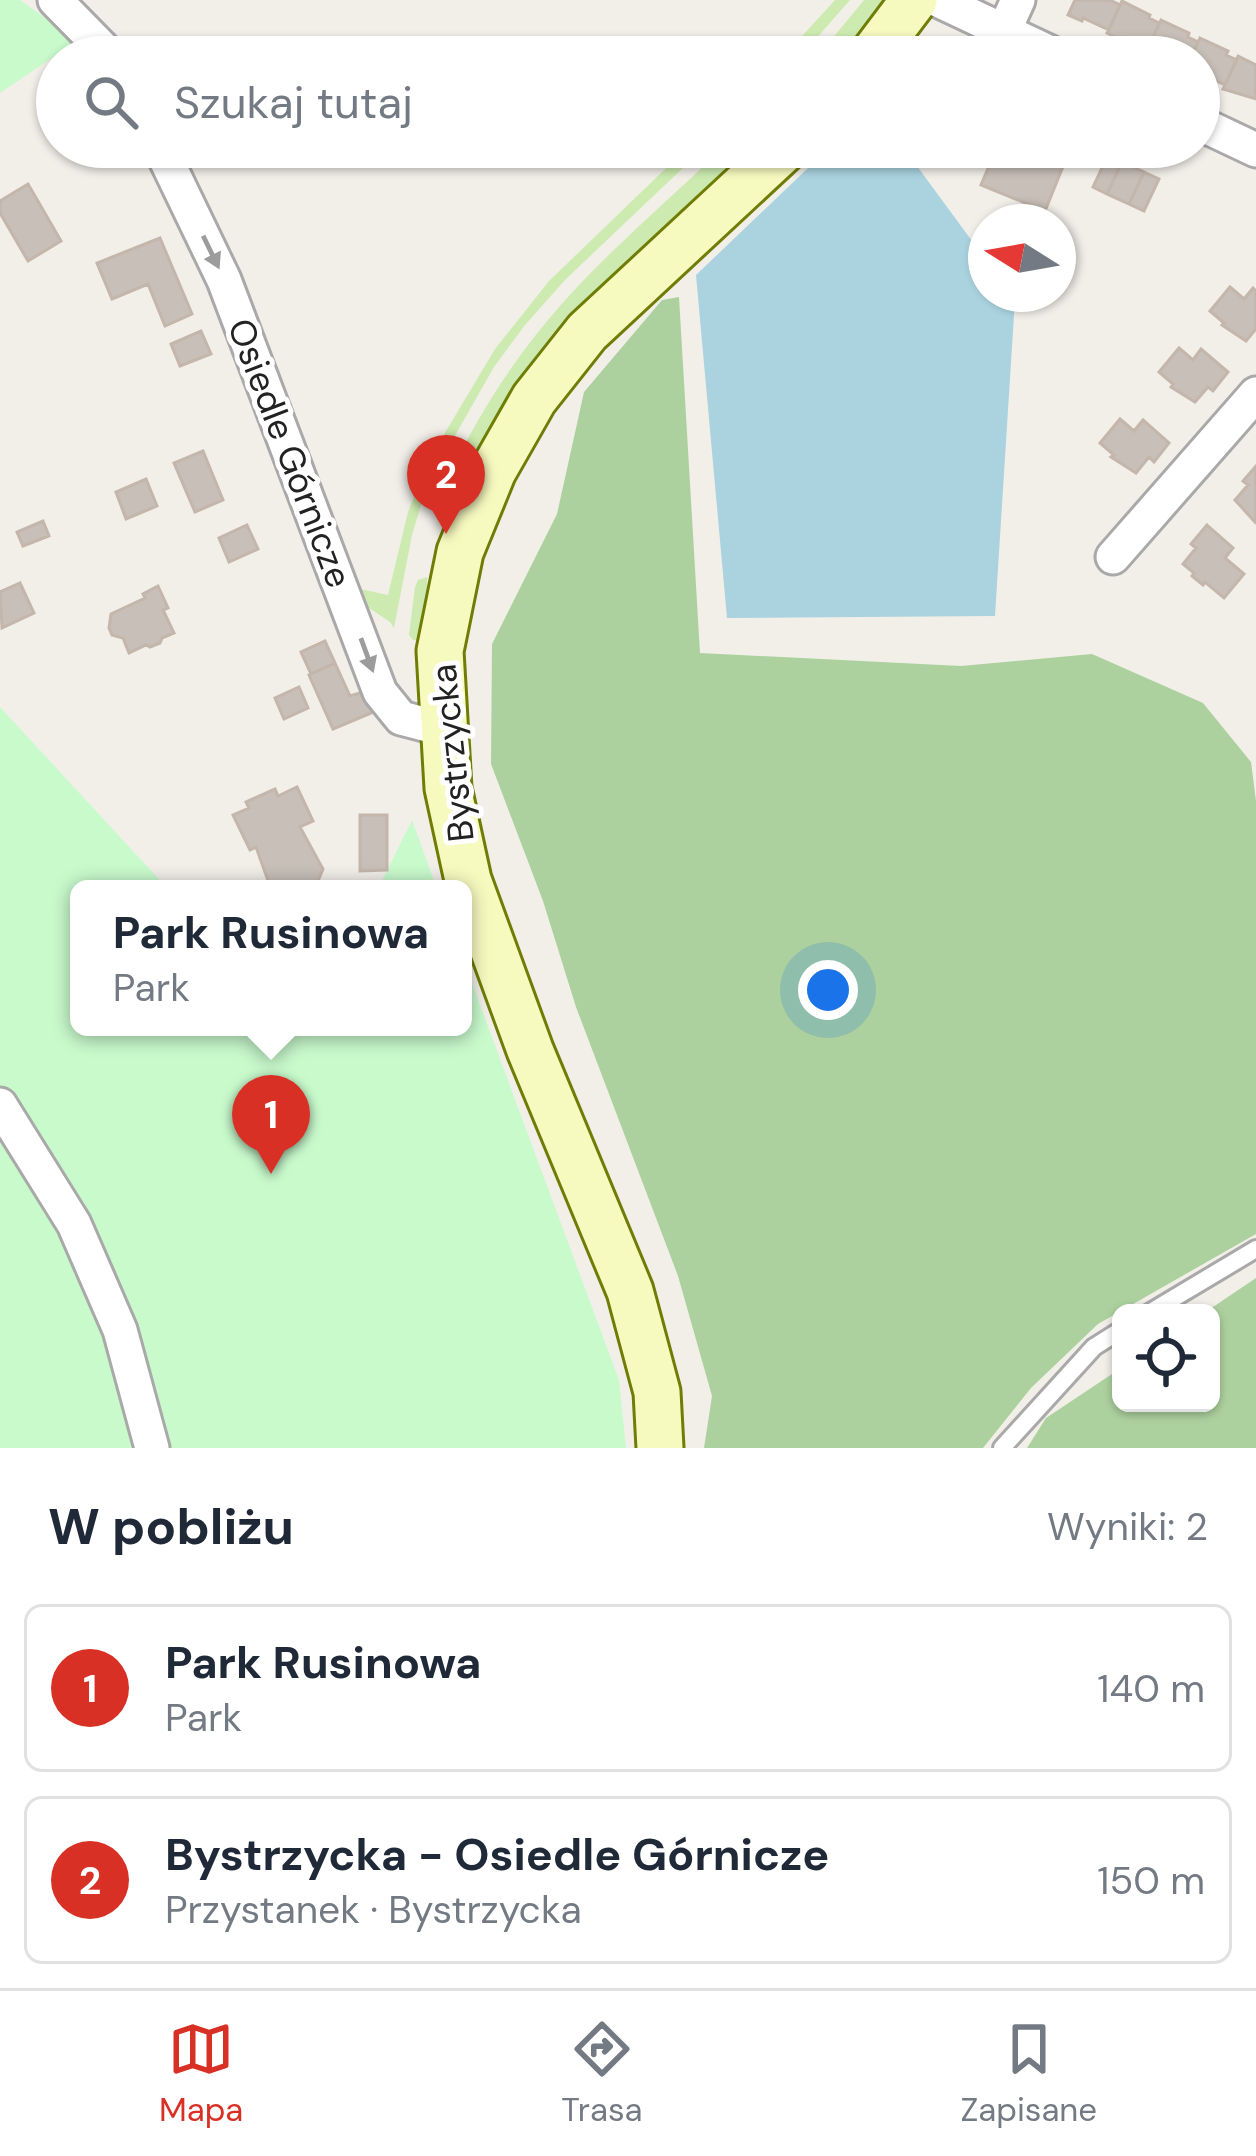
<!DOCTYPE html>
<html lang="pl">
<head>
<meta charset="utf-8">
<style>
  body { margin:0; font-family:"DM Sans",sans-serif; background:#f6f6f7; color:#1f2937 }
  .controls { position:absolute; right:36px; bottom:36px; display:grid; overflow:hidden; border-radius:18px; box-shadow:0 3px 9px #0004 }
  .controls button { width:108px; height:108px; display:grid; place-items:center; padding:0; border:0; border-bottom:3px solid #e0e1e3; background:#fff; color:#1f2937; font:60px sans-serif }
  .compass { position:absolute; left:968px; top:204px; width:108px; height:108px; border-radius:50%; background:#fff; box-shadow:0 3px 9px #0004; rotate:281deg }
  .you { position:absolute; left:828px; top:990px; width:42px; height:42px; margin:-30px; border:9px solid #fff; border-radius:50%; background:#1a73e8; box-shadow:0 0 0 18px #1a73e833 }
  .badge { display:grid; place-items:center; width:78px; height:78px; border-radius:50%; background:#d93025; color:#fff; font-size:39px; font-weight:700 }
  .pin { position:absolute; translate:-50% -99px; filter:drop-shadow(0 3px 6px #0008) }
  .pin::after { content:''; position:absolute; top:63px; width:42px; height:36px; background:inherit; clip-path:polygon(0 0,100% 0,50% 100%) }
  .popup { position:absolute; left:70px; top:880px; width:402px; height:156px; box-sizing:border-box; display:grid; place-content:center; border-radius:18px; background:#fff; filter:drop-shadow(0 3px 9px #0005); font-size:39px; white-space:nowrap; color:#747a83 }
  .popup b { font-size:45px; color:#1f2937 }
  .popup::after { content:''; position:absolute; left:50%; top:100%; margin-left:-24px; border:24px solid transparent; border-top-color:#fff }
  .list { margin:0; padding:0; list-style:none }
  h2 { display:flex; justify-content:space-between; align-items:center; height:156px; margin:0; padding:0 48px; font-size:51px }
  h2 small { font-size:39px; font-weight:400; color:#747a83 }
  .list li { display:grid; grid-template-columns:78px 1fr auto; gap:36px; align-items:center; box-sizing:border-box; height:168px; margin:0 24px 24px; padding:0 24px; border:3px solid #e0e1e3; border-radius:18px }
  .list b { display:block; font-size:45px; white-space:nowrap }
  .list p { margin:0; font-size:39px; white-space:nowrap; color:#747a83 }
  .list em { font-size:39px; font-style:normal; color:#747a83 }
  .icon { flex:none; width:66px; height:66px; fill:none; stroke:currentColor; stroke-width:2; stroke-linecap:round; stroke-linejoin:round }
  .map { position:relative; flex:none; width:1256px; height:1448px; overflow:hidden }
  .search { position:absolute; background:#fff; box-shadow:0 3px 9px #0004; left:36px; right:36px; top:36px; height:132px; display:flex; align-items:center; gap:30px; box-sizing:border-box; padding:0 42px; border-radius:66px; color:#747a83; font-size:45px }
  .sheet { height:540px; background:#fff }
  nav { display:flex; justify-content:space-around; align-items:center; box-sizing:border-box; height:168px; border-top:3px solid #e0e1e3; background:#fff; font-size:33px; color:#747a83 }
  nav a { display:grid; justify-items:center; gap:6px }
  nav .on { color:#d93025 }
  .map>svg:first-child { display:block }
  .grass { fill:#cdebb0 }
  .forest { fill:#add19e }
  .park { fill:#c8facc }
  .water { fill:#aad3df }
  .building { fill:#c7bfb8; stroke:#c4b6ab; stroke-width:3 }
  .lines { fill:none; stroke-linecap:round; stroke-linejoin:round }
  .lane-casing { stroke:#a9a9a9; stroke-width:22 }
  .street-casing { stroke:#a9a9a9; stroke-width:39 }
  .secondary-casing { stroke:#707d05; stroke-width:51 }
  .lane { stroke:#fff; stroke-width:16 }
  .street { stroke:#fff; stroke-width:33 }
  .secondary { stroke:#f7fabf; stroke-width:45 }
  .oneway { fill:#9c9c9c }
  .labels { text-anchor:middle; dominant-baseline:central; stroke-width:10; stroke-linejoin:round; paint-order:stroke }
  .street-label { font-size:36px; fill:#222; stroke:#fff }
</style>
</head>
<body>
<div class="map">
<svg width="1256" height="1448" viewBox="0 0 1256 1448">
  <rect width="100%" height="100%" fill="#f2efe9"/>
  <path class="grass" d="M835 0H850L800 57H783Z
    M864 0H894L850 57H817Z
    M688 147H705L566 279 525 325 494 367 435 471 422 502 412 535 394 628 390 622 360 602 347 586 388 595 408 512 418 487 446 431 495 349 549 281Z
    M724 147H759L485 451 450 500C435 484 456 460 465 444 491 395 522 349 559 307 609 250 669 200 724 147Z
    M427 577 430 642 413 640 409 635 415 587 418 580Z"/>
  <path class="forest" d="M679 297 700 653 961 666 1092 654 1203 703 1251 762 1256 801V1234L1098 1324 1031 1388 983 1448H704L712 1396 678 1276 576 1007 543 901 491 764 492 644 557 514 584 392 662 300Z
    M1256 1278V1448H1027L1046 1418 1121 1368V1403H1211V1313H1204Z"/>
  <path class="park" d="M0 0H20L77 41 0 93Z
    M0 707 168 889H79V1027H463V959L619 1380 626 1448H0Z
    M412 820 437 889H378Z"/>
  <path class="water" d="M830 147H903L986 260V294H1011L1015 299 995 616 727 618 696 275Z"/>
  <path class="building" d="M1075 0H1110L1120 5 1109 30 1083 18 1082 21 1068 15Z
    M1122 1 1150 15 1149 18 1159 23 1148 49 1123 37 1121 40 1107 33Z
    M1161 20 1189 33 1188 37 1198 42 1191 57H1157L1146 52Z
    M1200 38 1228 51 1226 55 1237 60 1225 85 1200 73 1199 76V57H1191Z
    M1238 56 1256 65V99L1223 89Z
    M997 147H1051L1068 154 1045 211 981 185Z
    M1108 155 1122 162 1107 194 1093 187Z
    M1122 162 1144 172 1129 204 1107 194Z
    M1144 172 1159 179 1144 211 1129 204Z
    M28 184 61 241 28 261 0 213V201Z
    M160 238 192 314 165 326 148 284 112 299 97 263Z
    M1230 287 1244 299 1253 288 1256 291V329L1246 341 1222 325 1224 323 1210 311Z
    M201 331 211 354 180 366 171 344Z
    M1179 348 1193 360 1201 349 1228 372 1213 391 1208 387 1195 402 1171 387 1173 384 1159 372Z
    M1120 419 1134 431 1143 420 1169 443 1154 462 1149 457 1136 473 1111 457 1114 455 1100 443Z
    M203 451 223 500 195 512 174 463Z
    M1256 466V520L1255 522 1235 500 1248 485 1243 481Z
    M146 479 157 506 126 519 116 492Z
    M43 521 49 536 23 546 17 532Z
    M247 525 258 549 229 562 219 538Z
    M1207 525 1233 548 1225 558 1244 574 1224 598 1205 582 1203 585 1192 576 1194 573 1183 564 1196 548 1191 544Z
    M20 583 34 613 2 628 0 592Z
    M158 586 168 608 163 610 174 633 162 638 160 643 150 647 146 645 129 653 123 638 112 635 109 628 111 614 145 598 143 594Z
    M325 641 335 663 311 674 301 652Z
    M335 663 350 696 366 691 376 711 333 729 309 675Z
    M299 687 308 708 284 719 275 698Z
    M297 787 313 821 300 827 323 869 318 881 307 886 297 882 281 889H271L256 847 250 850 233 815 249 808 246 802 275 789 278 796Z
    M360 815H387V870L360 871Z"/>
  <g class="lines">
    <defs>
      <path id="lane" d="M1149 1313 1256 1249
        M1002 1448 1094 1347 1121 1330"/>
      <path id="street" d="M55 0 111 57
        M938 0 1059 57
        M1004 31 1018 0
        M1199 123 1256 150
        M160 147 224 280 380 692 401 718 443 729
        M1113 557 1256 394
        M0 1105 74 1224 120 1330 152 1448"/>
      <path id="secondary" d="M871 57 914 0
        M660 1448 657 1392 630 1291 530 1050 468 880 448 788 440 651 460 552 493 471 534 399 587 332 786 147"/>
    </defs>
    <use href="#lane" class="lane-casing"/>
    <use href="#street" class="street-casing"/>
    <use href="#secondary" class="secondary-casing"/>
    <use href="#lane" class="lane"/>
    <use href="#street" class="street"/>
    <use href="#secondary" class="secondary"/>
  </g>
  <defs><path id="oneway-solid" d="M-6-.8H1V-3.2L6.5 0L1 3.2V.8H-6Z" transform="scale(3)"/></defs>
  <g class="oneway">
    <use href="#oneway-solid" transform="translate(211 252) rotate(64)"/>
    <use href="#oneway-solid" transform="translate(367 655) rotate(70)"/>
  </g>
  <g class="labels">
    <g class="street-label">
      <text transform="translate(290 453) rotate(69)">Osiedle Górnicze</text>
      <text transform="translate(452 753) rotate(-96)">Bystrzycka</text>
    </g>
  </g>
</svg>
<div class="controls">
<button><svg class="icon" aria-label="locate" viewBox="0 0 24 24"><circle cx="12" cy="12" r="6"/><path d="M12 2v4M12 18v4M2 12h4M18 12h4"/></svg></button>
</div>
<svg class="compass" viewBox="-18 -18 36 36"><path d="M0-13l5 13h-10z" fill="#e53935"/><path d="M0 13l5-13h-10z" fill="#747a83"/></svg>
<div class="you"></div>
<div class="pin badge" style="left:271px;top:1174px">1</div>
<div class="popup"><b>Park Rusinowa</b>Park</div>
<div class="pin badge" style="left:446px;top:534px">2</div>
<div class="search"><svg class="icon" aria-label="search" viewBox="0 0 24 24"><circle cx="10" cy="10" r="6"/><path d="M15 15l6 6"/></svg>Szukaj tutaj</div>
</div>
<section class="sheet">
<h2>W pobliżu<small>Wyniki: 2</small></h2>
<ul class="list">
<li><span class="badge">1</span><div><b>Park Rusinowa</b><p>Park</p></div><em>140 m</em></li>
<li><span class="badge">2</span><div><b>Bystrzycka - Osiedle Górnicze</b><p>Przystanek · Bystrzycka</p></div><em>150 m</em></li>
</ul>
</section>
<nav>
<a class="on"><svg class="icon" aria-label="map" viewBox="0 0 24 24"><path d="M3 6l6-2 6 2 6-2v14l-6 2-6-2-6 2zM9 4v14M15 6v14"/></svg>Mapa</a>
<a><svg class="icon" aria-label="directions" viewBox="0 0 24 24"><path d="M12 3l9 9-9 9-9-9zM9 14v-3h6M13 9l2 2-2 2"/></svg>Trasa</a>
<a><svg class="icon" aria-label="saved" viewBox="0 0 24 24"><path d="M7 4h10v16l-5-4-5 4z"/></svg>Zapisane</a>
</nav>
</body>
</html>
